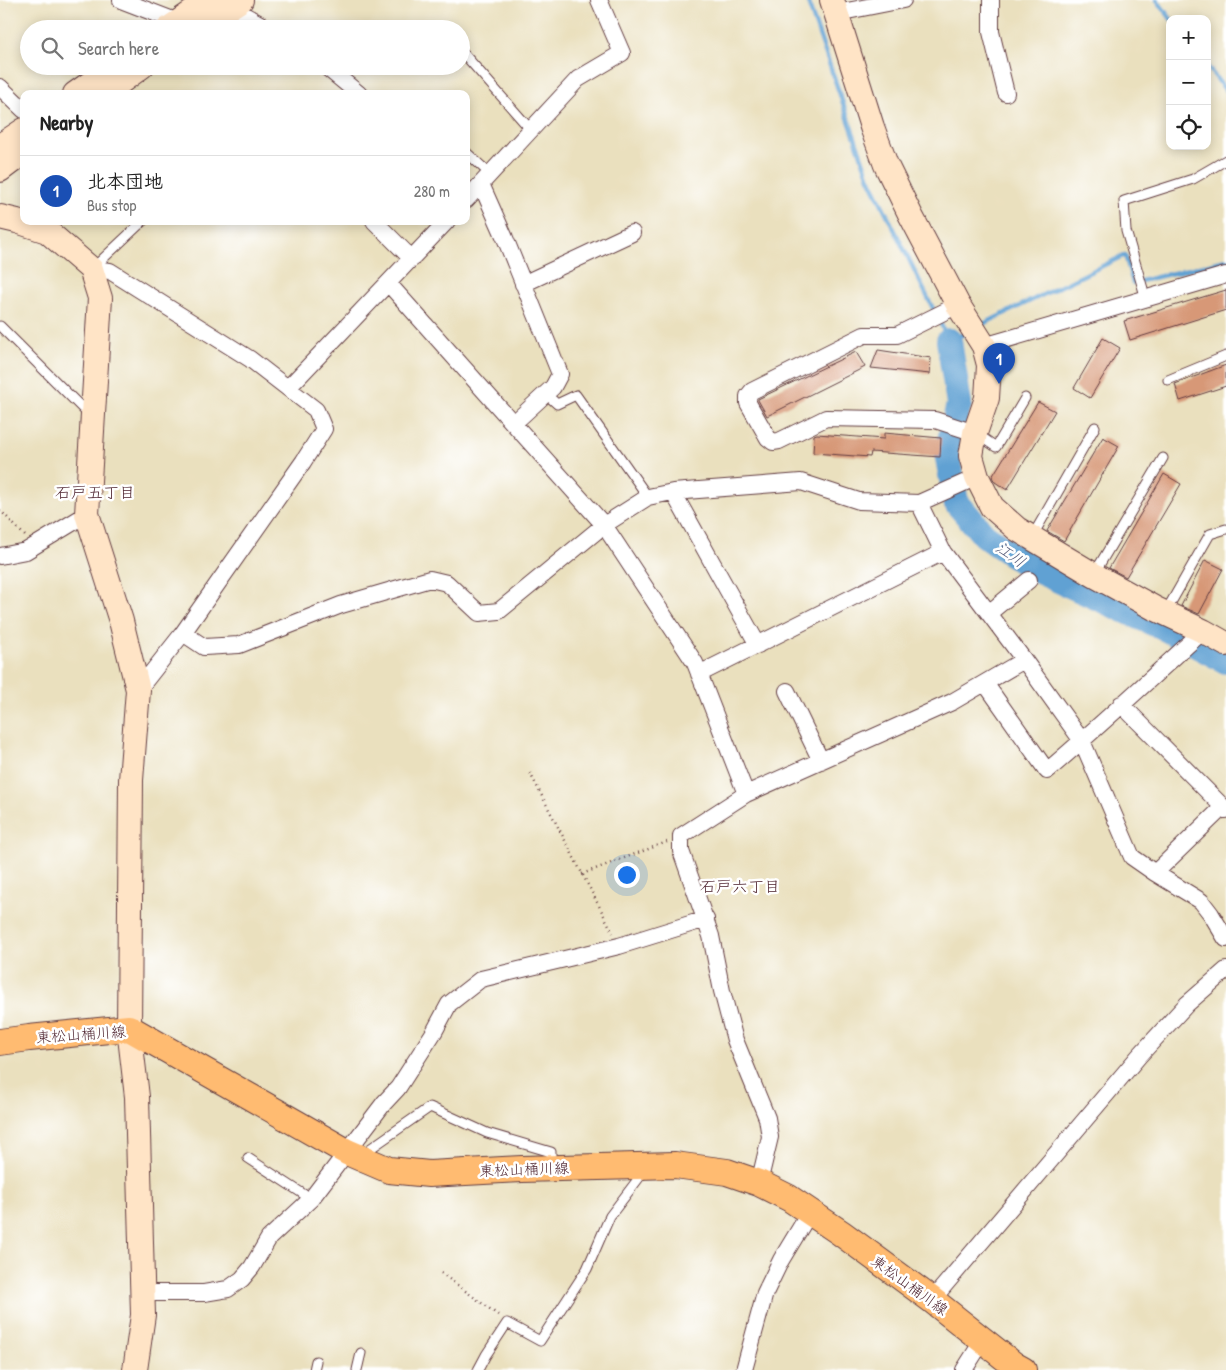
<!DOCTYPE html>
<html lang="en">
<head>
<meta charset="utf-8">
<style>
  body { margin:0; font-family:"Patrick Hand","Klee One",sans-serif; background:#f6f6f6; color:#222 }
  .controls { position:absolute; right:15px; top:15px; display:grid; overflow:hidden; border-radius:10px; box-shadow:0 2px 12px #0003 }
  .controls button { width:45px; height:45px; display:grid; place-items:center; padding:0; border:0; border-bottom:1px solid #e0e0e0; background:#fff; color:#222; font:25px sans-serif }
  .you { position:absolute; left:626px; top:874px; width:18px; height:18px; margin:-12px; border:4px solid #fff; border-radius:50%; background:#1a73e8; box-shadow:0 0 0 8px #1a73e833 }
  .badge { display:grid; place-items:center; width:32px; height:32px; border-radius:50%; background:#0b8043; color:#fff; font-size:16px; font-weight:700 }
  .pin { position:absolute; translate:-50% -41px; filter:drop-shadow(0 1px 2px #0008) }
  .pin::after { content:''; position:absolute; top:26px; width:18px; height:15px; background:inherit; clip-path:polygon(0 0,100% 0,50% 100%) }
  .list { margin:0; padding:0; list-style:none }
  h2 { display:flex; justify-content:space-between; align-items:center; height:65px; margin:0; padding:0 20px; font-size:21px }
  h2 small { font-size:16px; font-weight:400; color:#767676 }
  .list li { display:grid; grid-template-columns:32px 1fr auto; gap:15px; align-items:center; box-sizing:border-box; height:70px; padding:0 20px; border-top:1px solid #e0e0e0 }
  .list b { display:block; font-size:19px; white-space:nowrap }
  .list p { margin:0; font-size:16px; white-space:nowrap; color:#767676 }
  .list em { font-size:16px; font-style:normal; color:#767676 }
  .icon { flex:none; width:28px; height:28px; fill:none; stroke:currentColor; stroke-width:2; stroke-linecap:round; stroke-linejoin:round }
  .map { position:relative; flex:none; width:1226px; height:1370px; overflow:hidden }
  .search { position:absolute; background:#fff; box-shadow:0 2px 12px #0003; left:20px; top:20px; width:450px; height:55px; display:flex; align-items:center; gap:12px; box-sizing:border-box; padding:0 18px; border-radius:28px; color:#767676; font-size:19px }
  .panel { position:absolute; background:#fff; box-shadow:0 2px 12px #0003; left:20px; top:90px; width:450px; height:135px; border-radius:10px }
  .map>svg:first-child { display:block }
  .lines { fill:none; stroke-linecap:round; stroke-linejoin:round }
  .stream { stroke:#60a1d3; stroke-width:4.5 }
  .river { stroke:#60a1d3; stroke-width:26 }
  .building { fill:#d79877 }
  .lane-casing { stroke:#623c41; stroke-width:11 }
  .street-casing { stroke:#623c41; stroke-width:18 }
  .secondary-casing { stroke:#623c41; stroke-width:26 }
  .primary-casing { stroke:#623c41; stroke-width:28 }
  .path { stroke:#623c41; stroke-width:2.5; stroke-dasharray:1 4; stroke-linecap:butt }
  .lane { stroke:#fff; stroke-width:9 }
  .street { stroke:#fff; stroke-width:16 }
  .secondary { stroke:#ffe4c6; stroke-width:24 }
  .primary { stroke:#ffbb71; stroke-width:26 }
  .labels { text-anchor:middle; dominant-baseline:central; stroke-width:5; stroke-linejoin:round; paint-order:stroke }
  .street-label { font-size:15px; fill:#4a1f2b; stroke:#fff }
  .neighbourhood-label { font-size:16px; fill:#4a1f2b; stroke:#fff }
  .water-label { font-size:16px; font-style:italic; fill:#545a77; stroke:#fff }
</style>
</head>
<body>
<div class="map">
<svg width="1226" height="1370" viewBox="0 0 1226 1370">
  <rect width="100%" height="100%" fill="#fff"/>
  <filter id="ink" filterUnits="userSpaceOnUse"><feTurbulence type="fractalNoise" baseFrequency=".02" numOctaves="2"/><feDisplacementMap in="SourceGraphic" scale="10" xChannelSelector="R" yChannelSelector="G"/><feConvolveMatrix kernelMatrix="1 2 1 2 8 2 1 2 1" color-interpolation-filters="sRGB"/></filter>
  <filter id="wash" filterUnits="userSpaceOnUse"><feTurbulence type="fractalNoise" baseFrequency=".0096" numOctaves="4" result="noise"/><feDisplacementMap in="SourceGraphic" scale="20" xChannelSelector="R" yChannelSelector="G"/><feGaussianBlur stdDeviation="1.12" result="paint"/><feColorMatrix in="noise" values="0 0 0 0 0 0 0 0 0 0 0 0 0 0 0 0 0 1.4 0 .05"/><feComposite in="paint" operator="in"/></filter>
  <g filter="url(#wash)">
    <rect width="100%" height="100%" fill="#eae0be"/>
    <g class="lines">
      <path class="stream" d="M807 0 869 178 949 341 968 332
        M1157 0 1171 19
        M1207 66 1226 91
        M979 326 1125 255 1133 283 1226 260"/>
      <path class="river" d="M949 341 959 404 947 453 956 502 984 535 1032 568 1168 630 1226 661"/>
    </g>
    <g id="blocks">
      <path class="building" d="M1226 290V310L1130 340 1124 321Z
        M1103 338 1120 348 1090 398 1074 388Z
        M878 350 931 358 930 374 871 368Z
        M856 352 865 367 767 416 758 400V399Z
        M1226 365V386L1180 401 1175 384Z
        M1038 402 1055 411 1007 490 995 482 992 477Z
        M884 433 941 438 940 457 871 452 870 457 813 453 814 435 817 434 884 439Z
        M1103 437 1119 446 1064 541 1047 531Z
        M1164 474 1181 484 1126 577 1109 568Z
        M1205 560 1223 569 1199 614 1181 606Z"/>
    </g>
  </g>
  <g filter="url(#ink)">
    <use href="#blocks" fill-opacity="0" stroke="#623c41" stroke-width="1"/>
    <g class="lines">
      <defs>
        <path id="lane" d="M464 54 531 130
          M466 152 490 174
          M92 269 143 221
          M1146 299 1126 231 1124 201 1193 179 1226 160
          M0 326 90 416
          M1168 380 1226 356
          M546 394 557 404 576 395 648 497
          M977 434 996 447 1025 398
          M1032 537 1095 427
          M1094 574 1163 458
          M1165 613 1210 534 1226 529
          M361 1155 430 1107 487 1133 551 1152V1167
          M248 1158 311 1199
          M314 1370 316 1361
          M357 1370 361 1353
          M478 1370 486 1355 507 1323 540 1341 587 1269 610 1216 645 1170"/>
        <path id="street" d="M121 0 178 22
          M991 0V32L1006 93
          M230 7 269 29
          M837 13 903 0
          M325 66 359 94
          M0 87 24 110
          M481 184 505 238 560 374 553 387 514 423
          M466 200 578 79 622 53 599 0
          M374 221 412 259
          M91 269 110 271 250 359 316 410 324 429 303 462 183 633 138 690
          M388 283 604 525 695 663 746 794
          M523 284 632 233
          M958 305 897 335H864L752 391 748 396V403L768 438 773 442 779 441 826 418 935 420 975 433
          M984 346 1226 275
          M288 388 447 221
          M673 492 758 645
          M919 503 943 552 1024 660 1082 741 1132 857 1155 873 1201 901 1211 914 1226 939
          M0 556 26 551 87 514
          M989 613 1029 580
          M183 633 204 647 239 645 341 605 430 579 447 583 479 613 499 611 604 525 648 497 673 492 801 482 859 501 919 503 977 477
          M699 674 943 552
          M985 683 1047 771C1100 726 1151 678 1203 631
          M787 691 821 761
          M1121 704 1226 810
          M1155 873 1223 807
          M759 1183 770 1137 767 1118 735 1040 722 991 711 936 681 851V836L746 794 952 702 1024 660
          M142 1293H204L228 1289 242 1279 252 1267 269 1238 311 1199 384 1103 398 1088 434 1032 449 1004 481 979 619 946 706 919
          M932 1300 1139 1056 1187 1004 1226 970
          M744 1370 765 1293 781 1260 810 1212
          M964 1370 983 1340"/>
        <path id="secondary" d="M832 0 872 127 886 165 911 216 958 305 984 346 989 365 987 398 975 433 971 456 977 477 992 507 1017 529 1094 575 1154 608 1203 631 1226 644
          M168 29 210 0
          M196 29 241 0
          M75 94 115 66
          M104 94 142 66
          M0 146 24 130
          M0 170 24 152
          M0 217 17 221 47 231 91 269 100 298 87 514 121 621 138 690 131 780 129 1028 137 1097 143 1315 135 1370"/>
        <path id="primary" d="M0 1042 29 1038 129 1028 347 1152 389 1170 429 1174 522 1169 675 1165 727 1172 759 1183 789 1198 841 1233 932 1300 1014 1365 1023 1370"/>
      </defs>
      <use href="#lane" class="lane-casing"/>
      <use href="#street" class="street-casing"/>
      <use href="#secondary" class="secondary-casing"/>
      <use href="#primary" class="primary-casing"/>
      <path class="path" d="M0 510 25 536
        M530 773 613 933
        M582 874 667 842
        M441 1273 498 1315"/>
      <use href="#lane" class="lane"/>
      <use href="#street" class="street"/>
      <use href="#secondary" class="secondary"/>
      <use href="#primary" class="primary"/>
    </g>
  </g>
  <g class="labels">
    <g class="street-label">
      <text transform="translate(81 1034) rotate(-4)">東松山桶川線</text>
      <text transform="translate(524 1169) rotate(-2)">東松山桶川線</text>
      <text transform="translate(910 1285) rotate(36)">東松山桶川線</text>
    </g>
    <g class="neighbourhood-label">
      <text x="95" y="492">石戸五丁目</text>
      <text x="740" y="886">石戸六丁目</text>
    </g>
    <g class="water-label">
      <text transform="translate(1011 554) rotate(35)">江川</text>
    </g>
  </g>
</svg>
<div class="controls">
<button>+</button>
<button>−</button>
<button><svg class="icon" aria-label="locate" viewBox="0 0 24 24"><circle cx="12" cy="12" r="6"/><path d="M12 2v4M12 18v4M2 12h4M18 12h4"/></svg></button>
</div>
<div class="you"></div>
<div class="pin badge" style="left:999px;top:384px;background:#1a4fb4">1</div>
<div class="search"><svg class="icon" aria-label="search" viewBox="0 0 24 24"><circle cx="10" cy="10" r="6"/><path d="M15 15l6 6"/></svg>Search here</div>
<section class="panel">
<h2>Nearby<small></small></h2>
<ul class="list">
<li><span class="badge" style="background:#1a4fb4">1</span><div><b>北本団地</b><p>Bus stop</p></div><em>280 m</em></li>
</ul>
</section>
</div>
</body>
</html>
